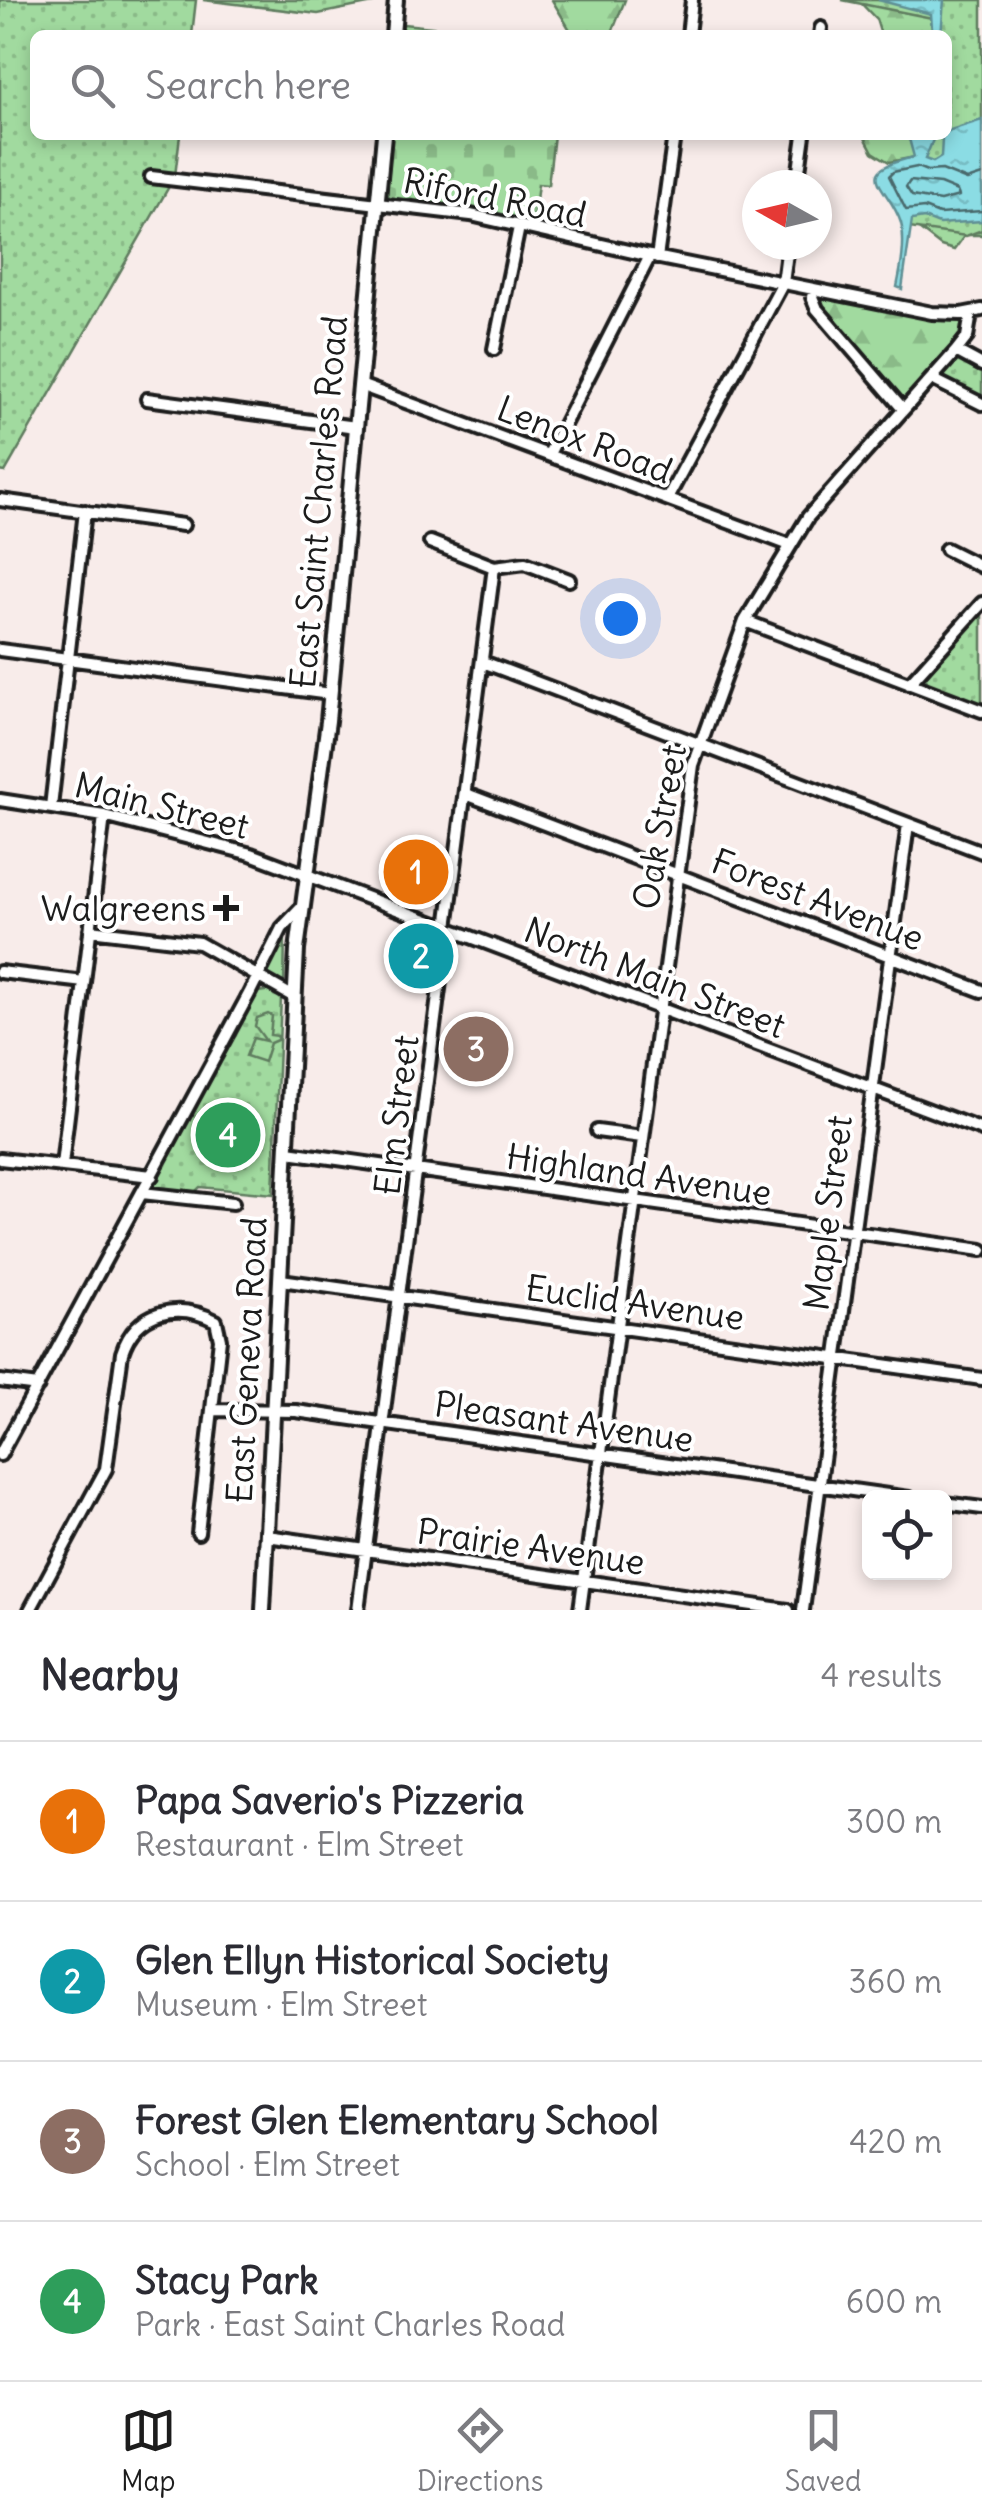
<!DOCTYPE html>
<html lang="en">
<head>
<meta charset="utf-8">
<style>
  body { margin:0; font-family:Delius,sans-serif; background:#f7f7f7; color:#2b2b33 }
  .controls { position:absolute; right:30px; bottom:30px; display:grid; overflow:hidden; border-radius:15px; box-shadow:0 5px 15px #0003 }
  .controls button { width:90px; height:90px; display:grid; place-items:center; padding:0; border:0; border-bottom:2px solid #e1e1e2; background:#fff; color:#2b2b33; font:50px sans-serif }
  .compass { position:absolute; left:742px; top:170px; width:90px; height:90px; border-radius:50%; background:#fff; box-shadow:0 5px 15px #0003; rotate:278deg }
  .you { position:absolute; left:620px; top:618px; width:35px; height:35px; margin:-25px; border:8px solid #fff; border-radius:50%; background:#1a73e8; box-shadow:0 0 0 15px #1a73e833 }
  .badge { display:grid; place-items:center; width:65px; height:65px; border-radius:50%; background:#1c1c1c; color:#fff; font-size:32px; font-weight:700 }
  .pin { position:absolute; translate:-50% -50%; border:5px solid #fff; box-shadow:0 2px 10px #0006 }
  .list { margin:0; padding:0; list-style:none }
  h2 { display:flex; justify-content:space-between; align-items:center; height:130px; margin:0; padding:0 40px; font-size:42px }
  h2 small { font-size:32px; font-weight:400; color:#7c7c81 }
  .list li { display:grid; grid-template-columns:65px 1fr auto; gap:30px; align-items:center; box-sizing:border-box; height:160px; padding:0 40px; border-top:2px solid #e1e1e2 }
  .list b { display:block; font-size:38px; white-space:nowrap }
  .list p { margin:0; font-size:32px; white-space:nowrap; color:#7c7c81 }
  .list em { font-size:32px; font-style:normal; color:#7c7c81 }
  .icon { flex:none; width:55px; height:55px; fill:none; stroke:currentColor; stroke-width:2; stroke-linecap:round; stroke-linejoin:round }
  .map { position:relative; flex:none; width:982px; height:1610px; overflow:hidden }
  .search { position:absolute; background:#fff; box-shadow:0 5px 15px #0003; left:30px; right:30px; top:30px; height:110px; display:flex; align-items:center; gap:25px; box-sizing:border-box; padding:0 35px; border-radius:15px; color:#7c7c81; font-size:38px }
  .sheet { height:770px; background:#fff }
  nav { display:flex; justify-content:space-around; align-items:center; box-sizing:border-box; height:140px; border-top:2px solid #e1e1e2; background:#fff; font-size:28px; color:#7c7c81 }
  nav a { display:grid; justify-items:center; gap:5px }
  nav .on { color:#1c1c1c }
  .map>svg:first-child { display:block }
  .grass { fill:url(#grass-tufts); stroke:#5e7b5e; stroke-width:2.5 }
  .forest { fill:url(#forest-firs); stroke:#5e7b5e; stroke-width:2.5 }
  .cemetery { fill:url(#cemetery-stones); stroke:#5e7b5e; stroke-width:2.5 }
  .park { fill:url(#park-dots); stroke:#5e7b5e; stroke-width:2.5 }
  .pitch { fill:#a1da9f; stroke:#5e7b5e; stroke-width:2.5 }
  .water { fill:url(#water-ripples); stroke:#5f8f94; stroke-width:2.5 }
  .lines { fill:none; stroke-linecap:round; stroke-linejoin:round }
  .shore { stroke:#48696c; stroke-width:2.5 }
  .minor-casing { stroke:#1c1c1c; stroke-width:18 }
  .major-casing { stroke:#1c1c1c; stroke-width:20 }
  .minor { stroke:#fff; stroke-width:10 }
  .major { stroke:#fff; stroke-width:12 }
  .poi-dot { fill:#1c1c1c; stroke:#fff; stroke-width:4 }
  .labels { text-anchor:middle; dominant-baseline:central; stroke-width:8; stroke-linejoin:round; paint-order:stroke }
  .street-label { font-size:35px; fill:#1c1c1c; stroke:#fff }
  .poi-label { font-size:35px; fill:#1c1c1c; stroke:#fff; text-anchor:end }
</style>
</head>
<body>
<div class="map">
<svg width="982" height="1610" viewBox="0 0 982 1610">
  <defs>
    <pattern id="grass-tufts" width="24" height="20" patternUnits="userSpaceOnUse" patternTransform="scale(2.5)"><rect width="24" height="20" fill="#a1da9f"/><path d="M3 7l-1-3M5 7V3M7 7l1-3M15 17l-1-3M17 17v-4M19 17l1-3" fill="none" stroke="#8aba88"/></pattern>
    <pattern id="forest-firs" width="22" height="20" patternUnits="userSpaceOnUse" patternTransform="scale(2.5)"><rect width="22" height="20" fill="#a1da9f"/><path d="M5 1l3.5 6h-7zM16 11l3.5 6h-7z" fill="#8aba88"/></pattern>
    <pattern id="cemetery-stones" width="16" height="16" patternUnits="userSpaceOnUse" patternTransform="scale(2.5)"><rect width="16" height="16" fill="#a1da9f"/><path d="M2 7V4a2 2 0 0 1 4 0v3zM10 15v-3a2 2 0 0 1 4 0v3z" fill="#8aba88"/></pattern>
    <pattern id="park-dots" width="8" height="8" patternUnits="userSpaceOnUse" patternTransform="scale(2.5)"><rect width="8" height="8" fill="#a1da9f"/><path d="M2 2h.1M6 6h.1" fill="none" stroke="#8aba88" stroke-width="1.8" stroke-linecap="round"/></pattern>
    <pattern id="water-ripples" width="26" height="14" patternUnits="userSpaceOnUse" patternTransform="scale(2.5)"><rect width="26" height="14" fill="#8bdce4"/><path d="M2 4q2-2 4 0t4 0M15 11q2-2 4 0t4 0" fill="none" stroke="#77bcc3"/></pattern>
  </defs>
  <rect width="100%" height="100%" fill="#f8ecea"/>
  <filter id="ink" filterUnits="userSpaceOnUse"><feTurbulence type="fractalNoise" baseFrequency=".01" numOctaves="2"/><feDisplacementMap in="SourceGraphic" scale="20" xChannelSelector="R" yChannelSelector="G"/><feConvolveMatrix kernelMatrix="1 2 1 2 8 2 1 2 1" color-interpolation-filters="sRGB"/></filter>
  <g filter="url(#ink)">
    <path class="grass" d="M285 932V933L284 988 262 976Z"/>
    <path class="forest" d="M552 0H625L611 35H573Z
      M858 0 931 14 932 28 926 35H881L876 19Z
      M864 135H908L915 157 889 162 873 152Z
      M982 221V235H965L954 250 941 246 919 229Z
      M823 297 928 319 961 322 964 326 960 340 904 400 899 399 819 305V298Z"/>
    <path class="cemetery" d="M403 24 508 35H402Z
      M392 135H554L548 185 538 184 533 224 481 211 392 200 387 194Z"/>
    <path class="park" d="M0 0H196L192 35H35V135H180L175 176 5 472 0 471Z
      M203 0H388L318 14Z
      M842 0H982V230L966 236 909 228 926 135H947V35H934L937 19Z
      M953 348 982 364V407L933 382Z
      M982 612V706L930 686 925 678Z
      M272 990 281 997 273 1194 200 1187 192 1195 155 1190 154 1181 249 1006 258 992Z"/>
    <path class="pitch" d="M268 1014 272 1016 270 1035 278 1036 277 1040 270 1043 264 1062 246 1056 253 1038 266 1041 255 1026 257 1018Z"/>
    <path class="water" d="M878 0H944L941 35H926L932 28 931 14Z
      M982 120V221L939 224 924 218 912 220 902 289 897 287C901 268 906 242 901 223 889 185 848 172 914 157L908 135H935L925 159 933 162 941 157 942 139 947 131Z"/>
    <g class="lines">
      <path class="shore" d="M982 175 967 180 942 170 927 171 917 167 893 172 889 176 906 210 924 208 939 214 982 211
        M910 181 940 184 957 191 959 196 940 201 912 196 906 187Z"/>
      <defs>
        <path id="minor" d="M688 35 692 0
          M820 35 821 28
          M151 177 471 215 650 256 932 313 961 314 982 310
          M797 185 804 135
          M657 258 674 135
          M814 290 812 297 817 309 903 409
          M494 349 519 227
          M956 351 982 365
          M932 379 982 404
          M360 385 790 545
          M147 399 356 427
          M549 454 650 256
          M667 499 783 283 788 245
          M0 500 183 525
          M430 542 494 567
          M946 549 982 567
          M494 567 525 563 569 580
          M745 621 982 711
          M0 650 330 694
          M483 662 982 852
          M909 684 982 603
          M466 794 982 991
          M0 800 104 816 251 854 982 1130
          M51 807 85 511
          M90 930 199 943 294 997
          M0 972 84 982
          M597 1131 642 1137
          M288 1152 982 1250
          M0 1159 152 1176
          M62 1165 104 816
          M142 1193 233 1203
          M281 1280 982 1379
          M0 1381 38 1386
          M212 1410 296 1411 909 1498
          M0 1455 249 994 282 928 303 906
          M944 1503 982 1508
          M267 1536 788 1610
          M30 1610 106 1469 122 1353C136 1310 178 1301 216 1321L220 1339 198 1533
          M358 1610 494 567
          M580 1610 693 765 745 621 808 517 956 351 967 337 971 313
          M803 1610 908 824"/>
        <path id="major" d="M393 35 396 0
          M263 1610 297 950 328 721 384 135"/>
      </defs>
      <use href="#minor" class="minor-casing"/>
      <use href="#major" class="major-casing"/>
      <use href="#minor" class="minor"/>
      <use href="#major" class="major"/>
    </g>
  </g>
  <path class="poi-dot" d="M221 893h10v10h10v10h-10v10h-10v-10h-10v-10h10z"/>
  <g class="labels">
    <g class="street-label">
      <text transform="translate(495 197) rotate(11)">Riford Road</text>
      <text transform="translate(585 439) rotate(21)">Lenox Road</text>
      <text transform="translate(318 502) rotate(-85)">East Saint Charles Road</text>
      <text transform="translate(162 805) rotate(14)">Main Street</text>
      <text transform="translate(659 827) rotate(-80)">Oak Street</text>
      <text transform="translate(818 899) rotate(21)">Forest Avenue</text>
      <text transform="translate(655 977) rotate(21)">North Main Street</text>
      <text transform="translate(396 1115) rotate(-83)">Elm Street</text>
      <text transform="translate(639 1174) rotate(8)">Highland Avenue</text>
      <text transform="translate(827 1213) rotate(-83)">Maple Street</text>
      <text transform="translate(635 1302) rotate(8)">Euclid Avenue</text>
      <text transform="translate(246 1360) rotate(-87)">East Geneva Road</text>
      <text transform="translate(564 1421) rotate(8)">Pleasant Avenue</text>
      <text transform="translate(531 1546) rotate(8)">Prairie Avenue</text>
    </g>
    <g class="poi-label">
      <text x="206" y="908">Walgreens</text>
    </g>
  </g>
</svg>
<div class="controls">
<button><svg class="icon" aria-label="locate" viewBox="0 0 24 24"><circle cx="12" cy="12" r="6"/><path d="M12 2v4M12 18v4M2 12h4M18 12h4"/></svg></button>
</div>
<svg class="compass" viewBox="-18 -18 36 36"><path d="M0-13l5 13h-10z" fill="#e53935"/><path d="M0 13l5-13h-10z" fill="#7c7c81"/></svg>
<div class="you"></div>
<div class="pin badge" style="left:416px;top:872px;background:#e8710a">1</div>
<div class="pin badge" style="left:421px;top:956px;background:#0f9aa8">2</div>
<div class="pin badge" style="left:476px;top:1049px;background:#8d6e63">3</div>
<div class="pin badge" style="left:228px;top:1135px;background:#2e9e5b">4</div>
<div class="search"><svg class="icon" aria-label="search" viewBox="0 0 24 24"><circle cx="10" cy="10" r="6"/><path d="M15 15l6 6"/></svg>Search here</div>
</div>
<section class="sheet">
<h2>Nearby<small>4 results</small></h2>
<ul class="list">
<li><span class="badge" style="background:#e8710a">1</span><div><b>Papa Saverio's Pizzeria</b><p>Restaurant · Elm Street</p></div><em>300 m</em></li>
<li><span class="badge" style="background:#0f9aa8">2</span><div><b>Glen Ellyn Historical Society</b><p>Museum · Elm Street</p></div><em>360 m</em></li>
<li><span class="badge" style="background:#8d6e63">3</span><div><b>Forest Glen Elementary School</b><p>School · Elm Street</p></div><em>420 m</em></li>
<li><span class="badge" style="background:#2e9e5b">4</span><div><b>Stacy Park</b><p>Park · East Saint Charles Road</p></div><em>600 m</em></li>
</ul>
</section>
<nav>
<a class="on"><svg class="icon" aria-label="map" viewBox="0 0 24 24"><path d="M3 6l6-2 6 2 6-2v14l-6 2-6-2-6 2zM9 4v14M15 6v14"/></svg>Map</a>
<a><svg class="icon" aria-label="directions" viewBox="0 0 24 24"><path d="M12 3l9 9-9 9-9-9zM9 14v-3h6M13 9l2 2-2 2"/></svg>Directions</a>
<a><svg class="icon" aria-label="saved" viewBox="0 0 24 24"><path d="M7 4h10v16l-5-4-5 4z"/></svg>Saved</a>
</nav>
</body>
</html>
